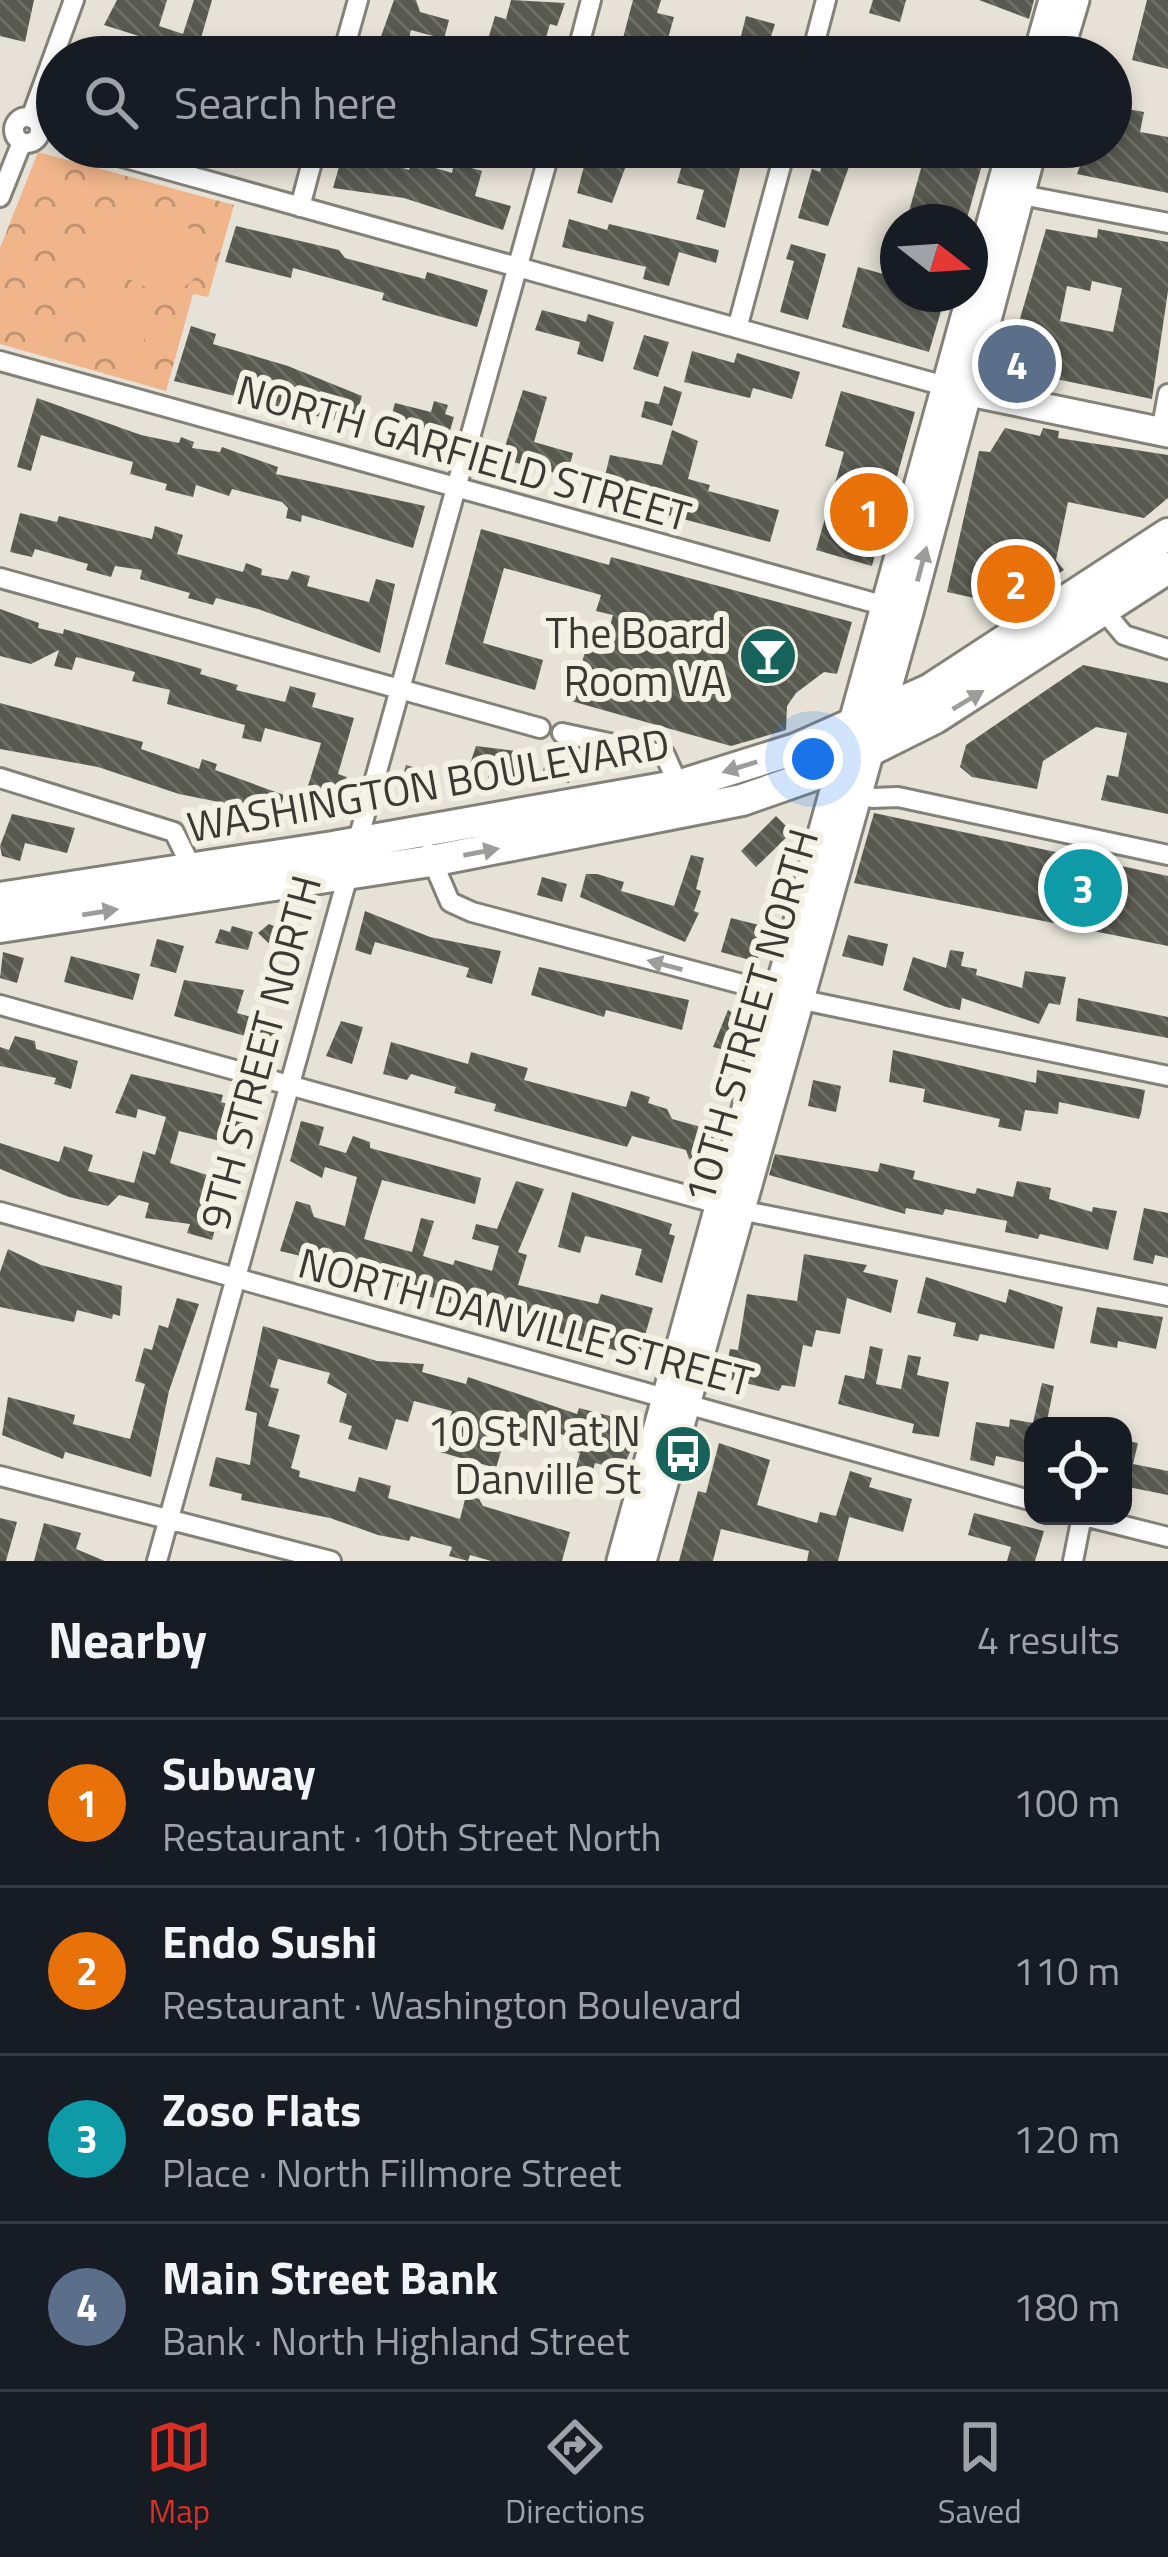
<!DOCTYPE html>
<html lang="en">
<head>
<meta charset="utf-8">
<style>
  body { margin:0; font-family:"Titillium Web",sans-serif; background:#242831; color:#f1f3f6 }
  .controls { position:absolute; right:36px; bottom:36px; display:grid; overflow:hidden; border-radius:24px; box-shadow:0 6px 18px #0003 }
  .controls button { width:108px; height:108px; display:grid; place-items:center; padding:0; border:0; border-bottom:3px solid #363941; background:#171b24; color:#f1f3f6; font:60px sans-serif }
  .compass { position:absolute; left:880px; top:204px; width:108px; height:108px; border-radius:50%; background:#171b24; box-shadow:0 6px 18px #0003; rotate:107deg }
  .you { position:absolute; left:813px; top:759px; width:42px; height:42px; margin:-30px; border:9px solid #fff; border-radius:50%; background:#1a73e8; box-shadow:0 0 0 18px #1a73e833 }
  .badge { display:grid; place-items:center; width:78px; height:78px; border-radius:50%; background:#d93025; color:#fff; font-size:39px; font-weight:700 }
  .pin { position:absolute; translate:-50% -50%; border:6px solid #fff; box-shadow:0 3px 12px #0006 }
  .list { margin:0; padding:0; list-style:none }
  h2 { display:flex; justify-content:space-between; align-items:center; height:156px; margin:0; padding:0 48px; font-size:51px }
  h2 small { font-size:39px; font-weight:400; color:#9ea1a6 }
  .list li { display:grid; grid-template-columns:78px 1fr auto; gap:36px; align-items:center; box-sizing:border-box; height:168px; padding:0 48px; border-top:3px solid #363941 }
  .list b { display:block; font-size:45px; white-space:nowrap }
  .list p { margin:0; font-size:39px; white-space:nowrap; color:#9ea1a6 }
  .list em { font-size:39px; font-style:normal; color:#9ea1a6 }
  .icon { flex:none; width:66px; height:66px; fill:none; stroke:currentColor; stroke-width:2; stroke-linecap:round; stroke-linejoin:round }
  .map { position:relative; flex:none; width:1168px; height:1561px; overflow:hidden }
  .search { position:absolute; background:#171b24; box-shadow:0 6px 18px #0003; left:36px; right:36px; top:36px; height:132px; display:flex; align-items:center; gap:30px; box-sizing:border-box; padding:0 42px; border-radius:66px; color:#9ea1a6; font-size:45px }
  .sheet { height:828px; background:#171b24 }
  nav { display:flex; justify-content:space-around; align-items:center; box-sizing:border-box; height:168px; border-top:3px solid #363941; background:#171b24; font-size:33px; color:#9ea1a6 }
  nav a { display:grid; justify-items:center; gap:6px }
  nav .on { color:#d93025 }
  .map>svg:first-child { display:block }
  .park { fill:url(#park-crowns) }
  .pitch { fill:#f0b58a }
  .building { fill:url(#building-back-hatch); fill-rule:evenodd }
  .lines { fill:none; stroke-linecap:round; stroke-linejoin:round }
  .street-casing { stroke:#848177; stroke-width:24 }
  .secondary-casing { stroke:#848177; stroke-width:33 }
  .primary-casing { stroke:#848177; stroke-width:36 }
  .street { stroke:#fff; stroke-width:18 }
  .secondary { stroke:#fff; stroke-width:27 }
  .primary { stroke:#fff; stroke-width:30 }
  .oneway { fill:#9c9c9a }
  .labels { text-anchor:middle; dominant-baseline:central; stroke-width:12; stroke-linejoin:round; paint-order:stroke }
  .street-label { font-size:42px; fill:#3a3934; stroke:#f3f0e4 }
  .poi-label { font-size:42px; fill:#3a3934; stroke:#f3f0e4; text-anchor:end }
</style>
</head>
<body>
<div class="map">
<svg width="1168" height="1561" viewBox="0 0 1168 1561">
  <defs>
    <pattern id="park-crowns" width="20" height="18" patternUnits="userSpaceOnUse" patternTransform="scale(3)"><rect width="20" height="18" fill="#f0b58a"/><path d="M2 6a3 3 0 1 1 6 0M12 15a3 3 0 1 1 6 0" fill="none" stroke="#c39472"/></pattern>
    <pattern id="building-back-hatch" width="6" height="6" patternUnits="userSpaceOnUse" patternTransform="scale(3)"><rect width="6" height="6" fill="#585a50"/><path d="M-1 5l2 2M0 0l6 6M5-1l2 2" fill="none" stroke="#6e6f67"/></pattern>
  </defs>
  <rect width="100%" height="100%" fill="#e6e2d7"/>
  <path class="park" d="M38 152 234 205 208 297 193 294 166 391 0 344V248Z"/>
  <path class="pitch" d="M133 203C196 203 232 278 167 293 156 296 150 290 142 285 127 276 112 277 96 276 74 247 103 210 133 203Z
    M87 286 154 307 141 350 74 330Z"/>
  <path class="building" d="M0 0H34L25 42 0 36Z
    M117 0H167L159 26 183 34 194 0H212L201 38 227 46 224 57H205L104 25Z
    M394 0H416L420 12 449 20 444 39 411 30 405 57 375 53Z
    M511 0 565 3 557 26 550 24 540 57H506L508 52 486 46 495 16 506 19Z
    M633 0H661L657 13 674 17 663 56 618 57Z
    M873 0H906L900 22 869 13Z
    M979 0H1034L1029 19Z
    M1147 0H1168V69L1132 60Z
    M746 16 775 24 765 55 738 48Z
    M286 36 311 44 309 52 315 57H266L271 40 284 44Z
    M1111 106 1144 112 1140 132 1168 137V193L1077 174 1087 147H1111Z
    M236 147H289L285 165Z
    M589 147H633L612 203 577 193Z
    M687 147H718L714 160 740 168 725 228 696 219 704 190 677 183Z
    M827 147H883L878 166 852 158 828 226 798 218 812 169 820 172Z
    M927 147H987L966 222H906Z
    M344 149 409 170 412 161 452 173 454 163 482 171 475 196 511 206 503 230 404 198 333 188Z
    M569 219 607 230 609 224 719 250 716 263 679 252 669 286 643 279 646 267 562 247Z
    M236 226 339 250 345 258 390 270 425 279 427 272 488 290 477 327 382 300 384 293 293 268 291 278 225 262Z
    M1046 229 1097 238 1098 229 1168 242V291L1152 399 1032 374 1017 364 1019 340 1014 339ZM1092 281 1122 288 1113 332 1060 321 1067 286 1090 291Z
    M791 244 826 254 808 320 780 312 794 261 786 259Z
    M858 267 898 278V294H946L929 352 842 327Z
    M542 310 586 322 588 314 614 322 603 362 577 354 580 342 535 330Z
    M191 326 216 334 213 344 288 366 362 396 353 425 174 381Z
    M644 335 669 342 658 377 633 369Z
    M692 351 734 363 737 353 800 372 792 399 753 388 750 398 684 382Z
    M664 386 682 392 672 426 641 417 645 401 659 404Z
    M523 390 547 397 534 442 573 453 567 476 501 459Z
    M841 391 915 412 872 566 816 550 844 452 825 446Z
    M37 398 141 435 179 443 181 437 194 442 192 448 220 452 222 447 278 467 276 474 425 506 413 548 302 515 301 522 286 518 288 508 282 502 232 489 229 496 196 485 193 497 165 490 167 484 130 474 133 462 41 435 31 471 17 467Z
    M434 401 448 405 445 414 454 417 443 454 384 441 395 403 431 412Z
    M1005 428 1040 436 1043 428 1059 431 1058 438 1168 455V498L1144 518 1068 502 1056 560 1064 570 1011 606 947 592 979 451 990 452Z
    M672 430 698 441 688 479 710 485 708 491 779 510 770 542 600 497 610 455 662 465Z
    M20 513 57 522 59 516 152 539 155 526 183 535 177 554 243 572 246 563 262 569 261 575 288 580 292 571 310 576 307 586 369 602 376 579 395 584 380 653 258 609 216 598 213 605 188 598 190 593 140 579 142 570 115 566 111 577 86 570 88 564 35 549 32 557 10 552Z
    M481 529 609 565 611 557 852 622 837 674 824 672 796 693 787 706 786 730 731 746 571 701 587 645 604 649 613 615 596 611 601 595 504 568 483 643 543 660 535 690 445 664Z
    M0 609 39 623 38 628 63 634 64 629 202 669 200 674 238 685 236 690 285 702 290 686 316 693 312 707 354 718 338 774 347 777 335 814 302 806 321 743 265 728 261 742 242 738 245 725 167 704 170 690 132 681 135 672 76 657 72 670 54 666 59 650 31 664 0 656Z
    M1083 665 1168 683V814L1101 800 1107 775 1118 777 1127 733 1096 727 1043 761 1037 789 972 777 960 767 966 745Z
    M0 703 143 742 141 749 199 769 202 759 217 764 215 770 284 795 276 823 256 817 258 810 179 794 98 767 0 749Z
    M476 746 523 752 519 782 488 778 489 769 470 764Z
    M546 758 574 765 569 783 542 776Z
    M406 765 429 772 421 798 400 787Z
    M874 813 1168 876V946L854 883Z
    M12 814 75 828 67 853 25 843 20 861 2 856 0 846Z
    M776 816 792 832 756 867 741 851Z
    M691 855 704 858 696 889 701 891 694 911 699 913 685 942 580 897 586 874H597L624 882 621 891 674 906Z
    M542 877 567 884 562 902 537 895Z
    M365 911 430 937 501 951 492 984 466 977 469 968 375 942 371 955 355 950Z
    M731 918 767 927 757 962 721 952Z
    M269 924 285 931 299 949 286 960 258 933Z
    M232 926 253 932 248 950 215 943 220 929 230 932Z
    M848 935 888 944 883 966 842 956Z
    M157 939 184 946 176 973 150 966Z
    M950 950 964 952 961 966 977 969 976 975 1022 988 1025 971 1066 977 1060 1005 1049 1003 1039 1024 962 998 960 1010 946 1007 903 990 913 957 946 968Z
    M3 952 24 958 17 983 0 978Z
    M71 956 140 974 133 1000 64 982Z
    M539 967 689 1000 682 1030 606 1010 604 1017 531 995Z
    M184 980 244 990 237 1013 280 1025 274 1044 174 1016Z
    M1078 998 1168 1017V1038L1076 1021Z
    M728 1010 746 1021 733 1052 713 1047Z
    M341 1021 363 1027 352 1064 326 1056Z
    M15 1036 35 1041 36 1049 78 1061 71 1089 54 1084 56 1078 0 1066V1047L9 1050Z
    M391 1042 468 1064 471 1052 528 1068 524 1080 626 1107 631 1091 650 1097 648 1103 667 1109 672 1119 716 1131 708 1158 704 1163 689 1159 686 1150 632 1136 627 1147 494 1111 496 1104 454 1093 456 1087 411 1074 407 1080 383 1074Z
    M893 1050 1036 1083 1037 1070 1145 1090 1141 1113 1139 1119 1059 1102 1058 1114 1025 1110 1021 1131 998 1127 1000 1119 923 1102 925 1089 889 1082Z
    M131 1074 223 1095 221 1102 255 1113 245 1147 179 1131 170 1163 207 1175 204 1188 225 1194 212 1240 187 1233 190 1224 145 1218 149 1203 119 1195 108 1206 69 1197 0 1169V1143L59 1162 64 1146 93 1155 88 1171 134 1183 143 1151 155 1155 166 1117 138 1109 136 1118 115 1113Z
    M813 1080 841 1086 836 1112 808 1106Z
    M301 1121 324 1127 319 1145 346 1153 353 1136 370 1142V1148L481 1178 475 1204 382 1180 372 1211 364 1239 412 1252 421 1218 434 1221 423 1256 453 1265 455 1260 492 1271 499 1246 472 1239 476 1224 497 1229 516 1181 544 1189 518 1252 527 1255 518 1285 598 1304 601 1294 653 1308 639 1356 586 1343 555 1331 556 1327 504 1312 502 1319 365 1277 367 1272 280 1251 296 1201 310 1205 314 1217 345 1226 357 1177 325 1167 322 1178 290 1161Z
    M775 1154 878 1172 880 1163 915 1171 913 1179 975 1194 977 1188 1013 1197 1017 1181 1051 1188 1049 1199 1092 1212 1093 1207 1117 1211 1108 1250 1040 1234 1038 1239 1005 1232 1007 1221 945 1209 943 1215 906 1208 905 1214 769 1175Z
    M572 1192 672 1224 669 1234 675 1236 662 1283 635 1275 642 1249 585 1236 580 1253 558 1247Z
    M1144 1208 1168 1213V1258L1155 1255 1153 1264 1133 1260Z
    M8 1249 41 1265 122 1286 120 1316 113 1314 112 1319 77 1310 74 1322 0 1307V1272Z
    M804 1254 867 1265 863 1272 898 1280 891 1313 847 1298 840 1334 816 1330 812 1347 803 1345 795 1387 782 1385 779 1391 724 1378 730 1349 738 1350 747 1294 797 1301Z
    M926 1277 1006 1303 1009 1289 1063 1307 1054 1349 980 1334 978 1341 953 1336 956 1323 917 1313Z
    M177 1298 199 1304 169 1391 151 1477 65 1452 63 1459 2 1435 8 1397 75 1415 73 1424 130 1439 145 1384 135 1381 144 1348 152 1350 159 1325 168 1328Z
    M1097 1307 1163 1317 1156 1349 1118 1341 1117 1348 1090 1343Z
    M263 1326 377 1361 424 1364 422 1372 466 1384 468 1377 577 1414 579 1408 629 1421 627 1428 636 1430 630 1452 622 1470 595 1463 587 1490 571 1486 580 1453 568 1449 571 1437 542 1429 538 1443 506 1435 496 1468 440 1452 452 1411 414 1401 408 1422 396 1419 387 1450 348 1439 352 1426 339 1422 347 1394 327 1383 330 1373 278 1359 270 1387 279 1389 268 1426 300 1435 291 1468 300 1471 299 1477 355 1492 359 1477 391 1486 388 1498 460 1519 466 1495 479 1499 483 1506 570 1532 562 1561H491L470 1555 468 1561 449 1556 452 1547 411 1536 409 1541 378 1535 330 1518 241 1500 242 1494 209 1486 216 1457 250 1465 257 1413 245 1410Z
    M870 1346 883 1349 876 1384 901 1389 908 1355 921 1357 917 1375 949 1382 939 1437 912 1433 914 1424 838 1404 845 1375 864 1379Z
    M1042 1383 1054 1386 1046 1426H1033L1028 1463 996 1456 994 1466 970 1460 976 1422 1009 1427 1010 1419 1033 1423Z
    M1123 1440 1138 1443 1133 1464 1168 1471V1495L1123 1486Z
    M719 1443 770 1460 757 1505 817 1523 820 1512 836 1516 850 1471 872 1478 869 1487 912 1499 903 1532 849 1517 838 1561H807L809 1551 721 1529 713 1561H679L698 1491 706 1493Z
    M974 1513 1044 1531 1035 1561H1007L1011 1547 968 1535Z
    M0 1518 17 1522 6 1561H0Z
    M44 1523 81 1533 76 1549 105 1561H34Z"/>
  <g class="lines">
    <defs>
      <path id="street" d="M342 57 358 0
        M576 57 591 0
        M811 57 826 0
        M14 130a13 13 0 1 1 26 0a13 13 0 1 1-26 0Z
        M31 118 74 0
        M86 147 945 386
        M1011 193 1168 223
        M0 197 22 142
        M300 207 316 147
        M738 325 786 147
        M0 361 893 608
        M1161 432 1168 394
        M0 578 540 728
        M1099 605 1124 635 1168 649
        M562 733 665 755 681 791
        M0 778 174 832 195 874
        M853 786 872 798 898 797 1168 855
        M429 853 450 902 472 912 798 999 1168 1076
        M0 1005 740 1210 1168 1296
        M0 1212 1033 1501
        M0 1476 331 1561
        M1084 1516 1168 1537
        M157 1561 551 147
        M1073 1561 1082 1516"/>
      <path id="secondary" d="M1037 57 1053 0
        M1058 57 1075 0
        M955 389 1168 433
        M621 1561 1012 147
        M642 1561 909 612 1033 147"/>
      <path id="primary" d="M0 898 333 847 681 785 796 749 929 690 1168 534
        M0 927 431 861 742 800 839 766 935 718 1168 568"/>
    </defs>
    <use href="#street" class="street-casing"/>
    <use href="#secondary" class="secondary-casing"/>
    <use href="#primary" class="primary-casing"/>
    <use href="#street" class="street"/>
    <use href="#secondary" class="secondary"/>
    <use href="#primary" class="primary"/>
  </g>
  <defs><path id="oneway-solid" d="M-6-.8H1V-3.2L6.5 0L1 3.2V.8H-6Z" transform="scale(3)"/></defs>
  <g class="oneway">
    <use href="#oneway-solid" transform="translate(922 564) rotate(-75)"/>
    <use href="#oneway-solid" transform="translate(968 700) rotate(-31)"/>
    <use href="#oneway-solid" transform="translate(740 767) rotate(163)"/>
    <use href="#oneway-solid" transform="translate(481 852) rotate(-11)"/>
    <use href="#oneway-solid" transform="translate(100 912) rotate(-9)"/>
    <use href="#oneway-solid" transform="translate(665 965) rotate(-165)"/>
  </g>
  <defs>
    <symbol id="bar-disc" viewBox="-11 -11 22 22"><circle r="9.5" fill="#17635b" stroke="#f3f0e4"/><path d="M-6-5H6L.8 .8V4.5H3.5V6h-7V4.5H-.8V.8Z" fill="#fff"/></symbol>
    <symbol id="bus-disc" viewBox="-11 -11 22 22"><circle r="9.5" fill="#17635b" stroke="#f3f0e4"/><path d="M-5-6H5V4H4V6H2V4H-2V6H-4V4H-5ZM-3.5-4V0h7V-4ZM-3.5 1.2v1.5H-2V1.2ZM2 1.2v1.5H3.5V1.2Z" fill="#fff"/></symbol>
  </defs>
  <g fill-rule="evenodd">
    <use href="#bar-disc" x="735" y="623" width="66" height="66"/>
    <use href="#bus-disc" x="650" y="1421" width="66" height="66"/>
  </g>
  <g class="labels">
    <g class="street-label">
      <text transform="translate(464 452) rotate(16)">NORTH GARFIELD STREET</text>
      <text transform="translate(428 784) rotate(-10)">WASHINGTON BOULEVARD</text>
      <text transform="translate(750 1016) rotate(-74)">10TH STREET NORTH</text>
      <text transform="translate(259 1052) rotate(-75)">9TH STREET NORTH</text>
      <text transform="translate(526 1321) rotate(15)">NORTH DANVILLE STREET</text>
    </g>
    <g class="poi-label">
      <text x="726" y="632">The Board<tspan x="726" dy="48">Room VA</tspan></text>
      <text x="641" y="1430">10 St N at N<tspan x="641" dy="48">Danville St</tspan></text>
    </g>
  </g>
</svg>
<div class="controls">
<button><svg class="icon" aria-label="locate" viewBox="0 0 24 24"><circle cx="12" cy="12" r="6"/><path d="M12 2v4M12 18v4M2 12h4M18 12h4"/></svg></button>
</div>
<svg class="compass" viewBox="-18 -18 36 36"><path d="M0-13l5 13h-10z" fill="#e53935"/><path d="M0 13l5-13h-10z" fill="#9ea1a6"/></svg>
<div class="you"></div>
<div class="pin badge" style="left:869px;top:512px;background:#e8710a">1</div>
<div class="pin badge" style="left:1016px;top:584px;background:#e8710a">2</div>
<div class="pin badge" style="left:1083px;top:888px;background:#0f9aa8">3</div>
<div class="pin badge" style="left:1017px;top:364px;background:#5c6f8a">4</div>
<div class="search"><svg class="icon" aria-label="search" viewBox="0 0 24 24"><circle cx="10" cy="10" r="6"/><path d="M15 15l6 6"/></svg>Search here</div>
</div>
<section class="sheet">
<h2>Nearby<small>4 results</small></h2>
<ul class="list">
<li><span class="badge" style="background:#e8710a">1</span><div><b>Subway</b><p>Restaurant · 10th Street North</p></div><em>100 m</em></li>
<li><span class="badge" style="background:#e8710a">2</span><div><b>Endo Sushi</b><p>Restaurant · Washington Boulevard</p></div><em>110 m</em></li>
<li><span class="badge" style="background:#0f9aa8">3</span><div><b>Zoso Flats</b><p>Place · North Fillmore Street</p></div><em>120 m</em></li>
<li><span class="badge" style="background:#5c6f8a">4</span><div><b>Main Street Bank</b><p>Bank · North Highland Street</p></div><em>180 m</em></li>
</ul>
</section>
<nav>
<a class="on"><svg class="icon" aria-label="map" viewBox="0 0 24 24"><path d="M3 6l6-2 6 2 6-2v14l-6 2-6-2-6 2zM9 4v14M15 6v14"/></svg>Map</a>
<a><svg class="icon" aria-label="directions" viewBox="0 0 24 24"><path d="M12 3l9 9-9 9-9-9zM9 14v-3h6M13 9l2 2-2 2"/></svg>Directions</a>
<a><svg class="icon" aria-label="saved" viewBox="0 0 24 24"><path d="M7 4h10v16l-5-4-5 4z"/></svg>Saved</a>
</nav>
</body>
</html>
